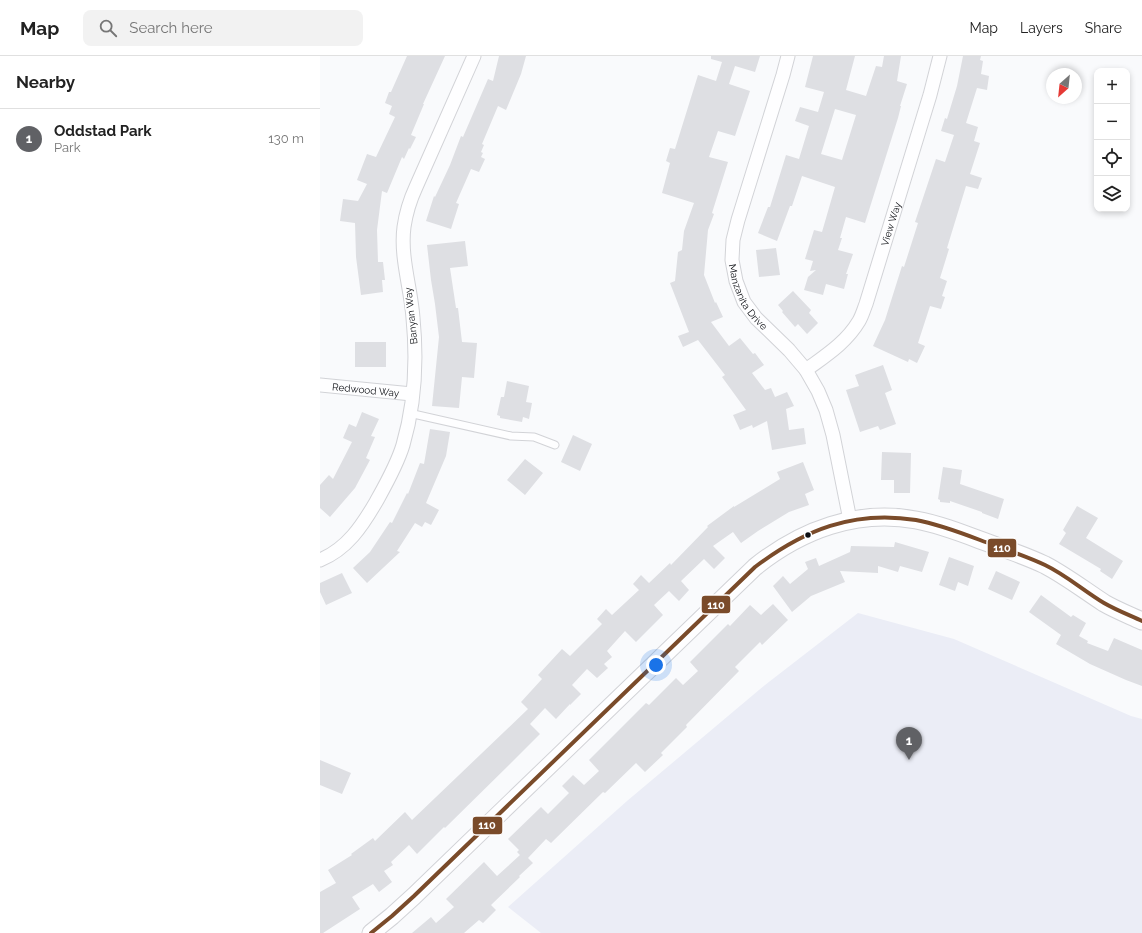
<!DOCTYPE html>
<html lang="en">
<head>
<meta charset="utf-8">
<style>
  body { margin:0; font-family:Raleway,sans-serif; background:#f2f2f2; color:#222 }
  .controls { position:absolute; right:12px; top:12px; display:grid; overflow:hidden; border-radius:8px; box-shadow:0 2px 6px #0003 }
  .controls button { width:36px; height:36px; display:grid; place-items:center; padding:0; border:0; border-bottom:1px solid #e0e0e0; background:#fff; color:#222; font:20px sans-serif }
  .compass { position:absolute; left:726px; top:12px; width:36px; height:36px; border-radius:50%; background:#fff; box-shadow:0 2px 6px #0003; rotate:207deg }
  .you { position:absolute; left:336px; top:609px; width:14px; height:14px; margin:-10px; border:3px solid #fff; border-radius:50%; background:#1a73e8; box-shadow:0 0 0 6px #1a73e833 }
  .badge { display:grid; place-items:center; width:26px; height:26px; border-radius:50%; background:#606165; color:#fff; font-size:13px; font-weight:700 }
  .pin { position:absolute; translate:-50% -33px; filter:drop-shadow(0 1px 2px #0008) }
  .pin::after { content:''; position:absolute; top:21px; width:14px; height:12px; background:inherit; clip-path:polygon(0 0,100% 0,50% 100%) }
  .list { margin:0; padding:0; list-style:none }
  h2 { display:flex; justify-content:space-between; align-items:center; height:52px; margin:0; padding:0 16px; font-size:17px }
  h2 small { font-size:13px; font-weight:400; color:#767676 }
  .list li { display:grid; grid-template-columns:26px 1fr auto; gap:12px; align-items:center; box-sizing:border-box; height:60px; padding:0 16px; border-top:1px solid #e0e0e0 }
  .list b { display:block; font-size:15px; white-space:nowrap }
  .list p { margin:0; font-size:13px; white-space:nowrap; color:#767676 }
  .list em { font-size:13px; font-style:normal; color:#767676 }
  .icon { flex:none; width:22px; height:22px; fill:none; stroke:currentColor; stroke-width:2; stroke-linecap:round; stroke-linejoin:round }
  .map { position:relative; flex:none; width:822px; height:877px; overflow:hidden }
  header { display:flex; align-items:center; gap:24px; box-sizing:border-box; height:56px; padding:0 20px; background:#fff; border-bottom:1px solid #e0e0e0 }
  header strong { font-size:19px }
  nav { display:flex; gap:22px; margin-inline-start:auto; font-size:14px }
  .search { width:280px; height:36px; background:#f2f2f2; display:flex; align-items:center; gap:10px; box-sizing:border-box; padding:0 14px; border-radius:8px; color:#767676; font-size:15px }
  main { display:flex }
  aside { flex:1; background:#fff }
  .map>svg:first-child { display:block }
  .green { fill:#ebedf6 }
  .building { fill:#dedfe3; fill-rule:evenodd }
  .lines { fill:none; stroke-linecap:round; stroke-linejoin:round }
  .service-casing { stroke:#d2d3d7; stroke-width:9 }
  .minor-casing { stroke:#d2d3d7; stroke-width:15 }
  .tertiary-casing { stroke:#d2d3d7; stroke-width:19 }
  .service { stroke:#fefeff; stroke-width:7 }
  .minor { stroke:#fefeff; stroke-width:13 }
  .tertiary { stroke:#fefeff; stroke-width:17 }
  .bus-1-casing { stroke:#fff; stroke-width:7 }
  .bus-1 { stroke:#7a4b2a; stroke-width:4 }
  .bus-dot { fill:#0d0f14; stroke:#fff; stroke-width:1.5 }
  .labels { text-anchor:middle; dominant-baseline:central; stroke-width:3; stroke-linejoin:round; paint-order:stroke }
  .street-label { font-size:10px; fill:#0d0f14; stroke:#fff }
  .line-badge { stroke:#fff; stroke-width:1.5 }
  .badge-label { font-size:11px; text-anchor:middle; font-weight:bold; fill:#fff }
</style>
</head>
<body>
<header>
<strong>Map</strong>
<div class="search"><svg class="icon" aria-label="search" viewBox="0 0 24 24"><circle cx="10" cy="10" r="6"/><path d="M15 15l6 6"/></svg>Search here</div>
<nav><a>Map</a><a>Layers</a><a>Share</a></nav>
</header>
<main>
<aside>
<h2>Nearby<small></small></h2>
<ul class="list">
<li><span class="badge">1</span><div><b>Oddstad Park</b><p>Park</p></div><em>130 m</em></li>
</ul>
</aside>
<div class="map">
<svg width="822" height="877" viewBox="0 0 822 877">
  <rect width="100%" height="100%" fill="#f9fafc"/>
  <path class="green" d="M538 557 634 583 811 660 822 663V877H221L188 851 307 745 445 629Z"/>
  <path class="building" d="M87 0H125L103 48H104L91 79 96 81 90 93 89 92 84 103 82 101 67 137 62 135 57 174 58 206H63L65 224H62L63 236 41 239 36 201 35 167 20 165 23 143 38 145 47 128 37 124 47 98 56 101 75 61 69 58 72 50 65 47 69 36H71Z
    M179 0H206L201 18 186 54 178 50 162 88 164 89 161 96 163 97 161 101 165 103 159 116 151 113 136 147 139 148 131 173 106 165 114 140 115 141 130 109 141 80 143 81 168 23 173 25Z
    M391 0H440L435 16 415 10 409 28 430 35 415 80 398 75 389 101 408 106 392 157 394 158 388 174 384 219 395 247 396 246 403 261 391 266 409 290 420 282 433 298 435 297 444 309 432 317 445 334 451 332 455 341 467 336 474 350 466 353 469 374 484 372 486 388 452 394 447 365 433 372 432 369 420 374 413 359 426 354 402 321 405 319 378 284 363 291 358 280 369 276 350 227 355 225 358 196 362 194 364 175 374 147 342 137 350 107 346 105 350 92 355 93 378 19 396 25 402 6 391 3Z
    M493 0H535L526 34 546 40 556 10 562 11 564 0H581L577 25 587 28 580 50H581L578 62 545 167 526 161 520 182H522L518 194 533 198 526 218H528L524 233 506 228 503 239 484 234 488 221 496 214 490 215 493 205 485 203 494 174 502 176 515 131 482 120 472 150H470L457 185 438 177 448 151H450L466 99 479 103 489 70 475 65 480 51 498 56 504 36 485 31ZM515 53 536 59 522 104 501 98Z
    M643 0H661L660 4 663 5 661 18 669 20 667 34 657 32 646 67 658 71 654 85 660 87 650 118 662 122 658 133 646 130 627 192 629 193 620 222 627 225 622 240 625 241 621 253 610 250 598 287 605 290 597 307 589 303 588 306 553 290 565 264 582 210 584 211 598 167 595 166 616 103 625 106 634 79 621 75 625 62 627 63 637 30Z
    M145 185 148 210 130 212 136 252H138L142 286 157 287 154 322 142 321 139 352 112 350 119 281 115 248 111 224 107 189Z
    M456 192 460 219 439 221 436 194Z
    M473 235 491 254 489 257 498 267 487 278 478 268 475 271 462 256 463 255 458 249Z
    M35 286H66V311H35Z
    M563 309 572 334 565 337 576 368 560 374 558 370 540 376 526 334 539 330 535 319Z
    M187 325 209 330 206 346 212 347 209 363 203 361 202 366 180 362V360L177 359 181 341H184Z
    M42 356 59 363 51 380 55 381 46 402 50 404 35 432 10 461 0 452V429L9 419 13 423 32 386 23 382 29 368 36 371Z
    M110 373 130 376 126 400 106 447 119 454 111 469 105 466 102 471 95 467 77 495 80 496 47 527 33 512 50 496 70 466 72 467 87 437 88 438 100 407 104 408Z
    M253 379 272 388 260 415 241 406Z
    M562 396 591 397 590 437H574V424H561Z
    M205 403 223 417 205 439 187 424Z
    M483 406 494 434 485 438 489 449 469 456 438 475 421 487 413 476 393 490 405 502 394 513 384 503 361 525 369 534 359 545 349 535 334 549 343 559 316 586 305 575 287 595 292 601 284 608 288 612 277 622 267 613 252 629 261 638 250 649V648L236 663 225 652 210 668 220 678 193 705 125 772 124 771 97 798 89 789 71 806 73 809 64 815 72 826 59 836 53 828 32 841 40 853 3 877H0V836L16 827 8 814 32 799 31 798 53 782 55 785 85 756 92 764 208 653 201 646 222 623 218 619 242 593 250 600 282 568 277 563 286 553 292 559 319 534 313 528 321 519 329 527 350 507 351 509 388 471 387 470 414 450V451L460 423 457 416Z
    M623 411 642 414 640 428 684 443 678 463 662 457V456L630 445V447L620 446V444L618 443Z
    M757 450 778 462 766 482 803 505 792 523 780 515 781 513 739 488 746 477 743 474Z
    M575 486 609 496 602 516 580 510 578 516 558 510V517L520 515 525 526 491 540 472 556 453 530 463 520 470 528 488 513 485 506 496 502 499 510 530 496 531 490 574 491Z
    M629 501 654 510 648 530 638 526 635 535 619 529Z
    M676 515 700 526 692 544 668 533Z
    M22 517 32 537 6 549 0 536V527Z
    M721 539 751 561 753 559 766 567 759 580 768 585 767 587 788 595 794 582 822 594V630L806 624 770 608 736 588 741 579 709 556Z
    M453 548 468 564 442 589 440 586 415 611 419 615 366 669 367 671 341 697 343 699 325 716 316 707 285 737 283 736 231 787 226 783 208 802 213 807 199 820 200 821 171 849 176 854 163 867 159 864 144 877H92L111 861 116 867 134 851 126 843 164 806 177 820 200 799 197 796 199 794 188 783 221 751 228 758 249 737 242 730 253 719 264 729 279 715 269 704 326 647 329 649 356 622 363 629 378 615 370 606 408 568 410 570 430 549 441 559Z
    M0 704 31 717 22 738 0 729Z"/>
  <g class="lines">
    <defs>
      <path id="service" d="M89 357 191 380 214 381 235 389"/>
      <g id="minor">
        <path id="s1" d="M468 0 463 19 418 164 413 184 412 204 416 225 424 246 436 262 469 294 486 314 498 335 506 354 513 379 530 464"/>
        <path id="s2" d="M486 314C505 300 526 287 539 265 542 260 544 253 546 248L610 39 620 0"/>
        <path id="s3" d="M0 329 92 338"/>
        <path d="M0 504C27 493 42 470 56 446 66 428 77 409 83 389 95 348 97 303 93 262 91 232 80 201 84 171 86 157 90 144 96 131L154 0"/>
      </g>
      <path id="tertiary" d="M51 877 72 860 94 840 435 511C481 474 537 453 596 464 618 468 639 476 660 484 682 492 704 499 725 509 746 520 764 534 784 547 796 554 809 559 822 565"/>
    </defs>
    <use href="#service" class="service-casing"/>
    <use href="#minor" class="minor-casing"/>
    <use href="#tertiary" class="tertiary-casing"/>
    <use href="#service" class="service"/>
    <use href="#minor" class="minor"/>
    <use href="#tertiary" class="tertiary"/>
    <defs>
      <path id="bus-1" d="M51 877 72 860 94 840 435 511C484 474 533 454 596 464 618 468 639 476 660 484 681 492 704 499 725 509 746 519 764 535 784 547 796 554 809 559 822 565"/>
    </defs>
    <use href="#bus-1" class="bus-1-casing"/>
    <use href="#bus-1" class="bus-1"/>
  </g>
  <circle class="bus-dot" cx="488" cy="479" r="3.5"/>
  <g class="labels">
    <g class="street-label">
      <text stroke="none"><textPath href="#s2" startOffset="175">View Way</textPath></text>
      <text stroke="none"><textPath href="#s1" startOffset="253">Manzanita Drive</textPath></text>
      <text transform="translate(91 260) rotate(-96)">Banyan Way</text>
      <text stroke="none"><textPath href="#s3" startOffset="46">Redwood Way</textPath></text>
    </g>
  </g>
  <g class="line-badge">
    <rect x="667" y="482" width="30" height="20" rx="4" fill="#7a4b2a"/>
    <rect x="381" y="539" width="30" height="19" rx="4" fill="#7a4b2a"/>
    <rect x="152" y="760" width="31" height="19" rx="4" fill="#7a4b2a"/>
  </g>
  <g class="badge-label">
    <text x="682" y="496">110</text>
    <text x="396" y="553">110</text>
    <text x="167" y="773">110</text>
  </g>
</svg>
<div class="controls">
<button>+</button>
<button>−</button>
<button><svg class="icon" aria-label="locate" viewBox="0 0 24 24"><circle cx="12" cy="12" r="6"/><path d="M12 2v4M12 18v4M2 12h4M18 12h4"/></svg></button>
<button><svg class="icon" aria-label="layers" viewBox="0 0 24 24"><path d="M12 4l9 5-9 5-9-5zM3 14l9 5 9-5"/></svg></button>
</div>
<svg class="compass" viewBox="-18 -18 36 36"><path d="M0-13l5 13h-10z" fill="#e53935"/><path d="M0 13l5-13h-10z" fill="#767676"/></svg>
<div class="you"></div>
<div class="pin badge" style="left:589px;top:704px">1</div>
</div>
</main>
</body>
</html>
